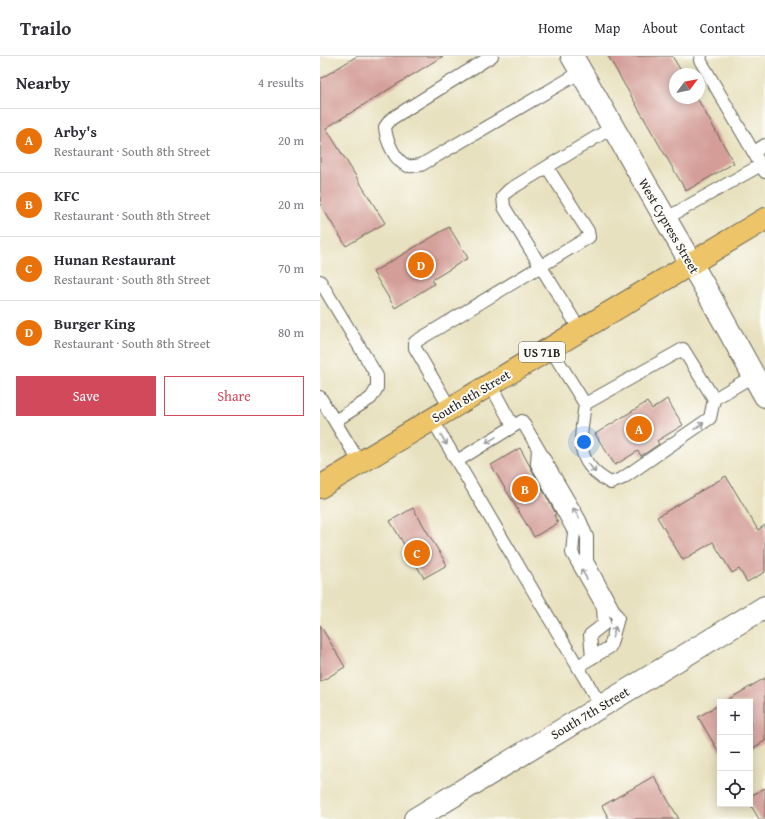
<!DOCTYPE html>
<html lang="en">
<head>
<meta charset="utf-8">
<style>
  body { margin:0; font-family:"Gentium Book Plus",serif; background:#f7f7f7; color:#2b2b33 }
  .controls { position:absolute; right:12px; bottom:12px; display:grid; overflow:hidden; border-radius:0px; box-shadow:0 2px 10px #0003 }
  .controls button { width:36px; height:36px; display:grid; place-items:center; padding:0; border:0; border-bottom:1px solid #e1e1e2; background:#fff; color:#2b2b33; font:20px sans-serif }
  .compass { position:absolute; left:349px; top:12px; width:36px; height:36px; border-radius:50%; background:#fff; box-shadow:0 2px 10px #0003; rotate:58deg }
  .you { position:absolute; left:264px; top:386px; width:14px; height:14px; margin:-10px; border:3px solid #fff; border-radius:50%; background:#1a73e8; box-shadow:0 0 0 6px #1a73e833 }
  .badge { display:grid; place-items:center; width:26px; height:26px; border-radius:50%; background:#d1495b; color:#fff; font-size:13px; font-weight:700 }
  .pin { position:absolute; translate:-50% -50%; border:2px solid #fff; box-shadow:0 1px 4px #0006 }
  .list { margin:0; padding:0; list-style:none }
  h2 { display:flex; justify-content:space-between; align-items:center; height:52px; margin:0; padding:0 16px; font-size:17px }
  h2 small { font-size:13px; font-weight:400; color:#7c7c81 }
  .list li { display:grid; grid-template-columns:26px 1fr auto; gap:12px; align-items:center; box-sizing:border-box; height:64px; padding:0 16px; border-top:1px solid #e1e1e2 }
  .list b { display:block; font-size:15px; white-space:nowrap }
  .list p { margin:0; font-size:13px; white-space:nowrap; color:#7c7c81 }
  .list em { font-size:13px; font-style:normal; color:#7c7c81 }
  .actions { display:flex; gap:8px; padding:12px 16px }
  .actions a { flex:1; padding:9px 0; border:1px solid #d1495b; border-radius:0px; text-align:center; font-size:14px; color:#d1495b }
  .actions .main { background:#d1495b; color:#fff }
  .icon { flex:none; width:22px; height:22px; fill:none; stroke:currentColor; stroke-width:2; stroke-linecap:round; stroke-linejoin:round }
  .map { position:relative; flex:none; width:445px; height:763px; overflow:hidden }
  header { display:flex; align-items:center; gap:24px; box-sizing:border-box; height:56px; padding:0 20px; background:#fff; border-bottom:1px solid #e1e1e2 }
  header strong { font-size:19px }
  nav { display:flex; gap:22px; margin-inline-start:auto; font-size:14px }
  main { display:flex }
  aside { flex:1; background:#fff }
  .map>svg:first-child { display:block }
  .building { fill:#d49d98 }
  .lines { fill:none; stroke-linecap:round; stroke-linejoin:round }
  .service-casing { stroke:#636155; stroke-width:14 }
  .minor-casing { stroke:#636155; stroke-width:24 }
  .primary-casing { stroke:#636155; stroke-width:24 }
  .service { stroke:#fff; stroke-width:12 }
  .minor { stroke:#fff; stroke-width:22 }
  .primary { stroke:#eec469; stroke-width:22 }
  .oneway { stroke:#999 }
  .labels { text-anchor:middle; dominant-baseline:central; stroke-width:4; stroke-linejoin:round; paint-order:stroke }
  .shield { fill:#fdfcf7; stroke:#605f5e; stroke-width:1 }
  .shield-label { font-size:12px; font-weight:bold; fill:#1c1c1c }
  .street-label { font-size:13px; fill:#1c1c1c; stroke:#fdfcf7 }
</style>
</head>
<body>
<header>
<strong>Trailo</strong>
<nav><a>Home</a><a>Map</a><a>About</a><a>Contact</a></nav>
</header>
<main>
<aside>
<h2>Nearby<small>4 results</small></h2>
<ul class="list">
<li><span class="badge" style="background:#e8710a">A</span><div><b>Arby's</b><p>Restaurant · South 8th Street</p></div><em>20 m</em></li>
<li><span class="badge" style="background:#e8710a">B</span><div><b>KFC</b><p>Restaurant · South 8th Street</p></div><em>20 m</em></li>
<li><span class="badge" style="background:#e8710a">C</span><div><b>Hunan Restaurant</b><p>Restaurant · South 8th Street</p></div><em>70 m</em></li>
<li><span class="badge" style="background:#e8710a">D</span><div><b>Burger King</b><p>Restaurant · South 8th Street</p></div><em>80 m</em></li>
</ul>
<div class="actions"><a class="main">Save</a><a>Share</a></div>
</aside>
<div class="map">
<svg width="445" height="763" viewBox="0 0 445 763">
  <rect width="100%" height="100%" fill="#fdfcf7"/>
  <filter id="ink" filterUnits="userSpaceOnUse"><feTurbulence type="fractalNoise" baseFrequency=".025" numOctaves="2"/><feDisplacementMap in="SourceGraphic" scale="8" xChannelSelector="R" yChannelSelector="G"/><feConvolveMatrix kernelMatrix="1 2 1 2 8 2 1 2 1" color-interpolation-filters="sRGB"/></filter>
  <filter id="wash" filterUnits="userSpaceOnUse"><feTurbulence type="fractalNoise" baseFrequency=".012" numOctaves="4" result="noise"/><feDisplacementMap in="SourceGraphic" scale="16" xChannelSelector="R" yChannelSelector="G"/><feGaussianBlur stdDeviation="0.9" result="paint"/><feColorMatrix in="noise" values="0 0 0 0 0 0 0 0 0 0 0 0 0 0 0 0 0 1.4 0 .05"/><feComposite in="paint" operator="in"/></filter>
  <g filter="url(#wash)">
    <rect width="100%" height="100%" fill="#e8e1bf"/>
    <g id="blocks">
      <path class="building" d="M37 0H123L6 72 65 167 26 190 0 148V23Z
        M288 0H352L363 18H355V42H377L414 107 366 135Z
        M129 171 148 202 112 224 114 228 75 252 53 216Z
        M347 343 363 369 337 385 339 388 321 400 318 395 295 409 275 378 327 346 332 353Z
        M200 392 236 458 234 459 238 467 214 481 171 409Z
        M406 420 438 474 445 469V516L427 526 419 513 412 517 393 486 363 504 337 461Z
        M93 452 127 509 104 522 70 465Z
        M0 569 25 611 0 626Z
        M445 622V685L430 694V646H404Z
        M400 648V698L378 661Z
        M334 720 359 763H289L282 750Z
        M445 732V763H439L430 748V740Z"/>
    </g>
  </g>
  <g filter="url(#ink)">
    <use href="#blocks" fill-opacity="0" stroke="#636155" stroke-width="1"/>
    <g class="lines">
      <defs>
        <path id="service" d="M172 0 71 63 65 71C66 84 75 106 88 110 92 111 97 109 101 109L261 16
          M381 0 380 4 445 116
          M434 96 445 89
          M345 163 441 109
          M0 225 57 320V332L51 342 15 365
          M260 274 184 151 183 140 189 134 293 71
          M230 292 265 348 363 293 394 343 433 320
          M170 328 193 370
          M0 341 40 407
          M265 348C260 385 254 407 291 427L303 422 390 362 394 343
          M130 352 95 292V286L269 181 268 175 227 111
          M112 363 281 650
          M218 393 217 408 254 476 252 497 283 551 284 568 270 579 272 602
          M137 405 202 365 260 464 267 481V505L298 562 290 591 258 610"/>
        <path id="minor" d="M252 0 387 235 445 340
          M95 763 445 551"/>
        <path id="primary" d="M0 431 445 163"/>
      </defs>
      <use href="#service" class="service-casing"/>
      <use href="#minor" class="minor-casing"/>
      <use href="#primary" class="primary-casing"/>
      <use href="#service" class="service"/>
      <use href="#minor" class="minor"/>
      <use href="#primary" class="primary"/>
    </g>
    <defs><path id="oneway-shaft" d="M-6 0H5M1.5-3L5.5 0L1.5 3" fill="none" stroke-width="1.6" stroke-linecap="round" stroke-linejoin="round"/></defs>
    <g class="oneway">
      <use href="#oneway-shaft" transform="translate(379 370) rotate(-35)"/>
      <use href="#oneway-shaft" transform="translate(124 384) rotate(59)"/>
      <use href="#oneway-shaft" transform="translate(171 384) rotate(148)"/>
      <use href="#oneway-shaft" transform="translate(272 412) rotate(52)"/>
      <use href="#oneway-shaft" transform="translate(256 457) rotate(-121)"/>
      <use href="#oneway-shaft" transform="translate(264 518) rotate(-120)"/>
      <use href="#oneway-shaft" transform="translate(294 576) rotate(-74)"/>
    </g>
  </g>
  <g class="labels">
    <rect class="shield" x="199" y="286" width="46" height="20" rx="3"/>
    <g class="shield-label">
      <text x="222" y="296">US 71B</text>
    </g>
    <g class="street-label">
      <text transform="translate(349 170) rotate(60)">West Cypress Street</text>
      <text transform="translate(151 340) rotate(-31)">South 8th Street</text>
      <text transform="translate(270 657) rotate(-31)">South 7th Street</text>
    </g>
  </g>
</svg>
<div class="controls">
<button>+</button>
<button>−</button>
<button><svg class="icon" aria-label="locate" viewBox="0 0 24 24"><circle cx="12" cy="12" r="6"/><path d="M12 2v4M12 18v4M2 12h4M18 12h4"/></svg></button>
</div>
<svg class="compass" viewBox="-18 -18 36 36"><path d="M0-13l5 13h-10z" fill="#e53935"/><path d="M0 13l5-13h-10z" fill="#7c7c81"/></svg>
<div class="you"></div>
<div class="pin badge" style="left:319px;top:373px;background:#e8710a">A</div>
<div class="pin badge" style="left:205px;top:433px;background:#e8710a">B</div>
<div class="pin badge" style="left:97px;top:497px;background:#e8710a">C</div>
<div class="pin badge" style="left:101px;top:209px;background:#e8710a">D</div>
</div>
</main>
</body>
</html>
